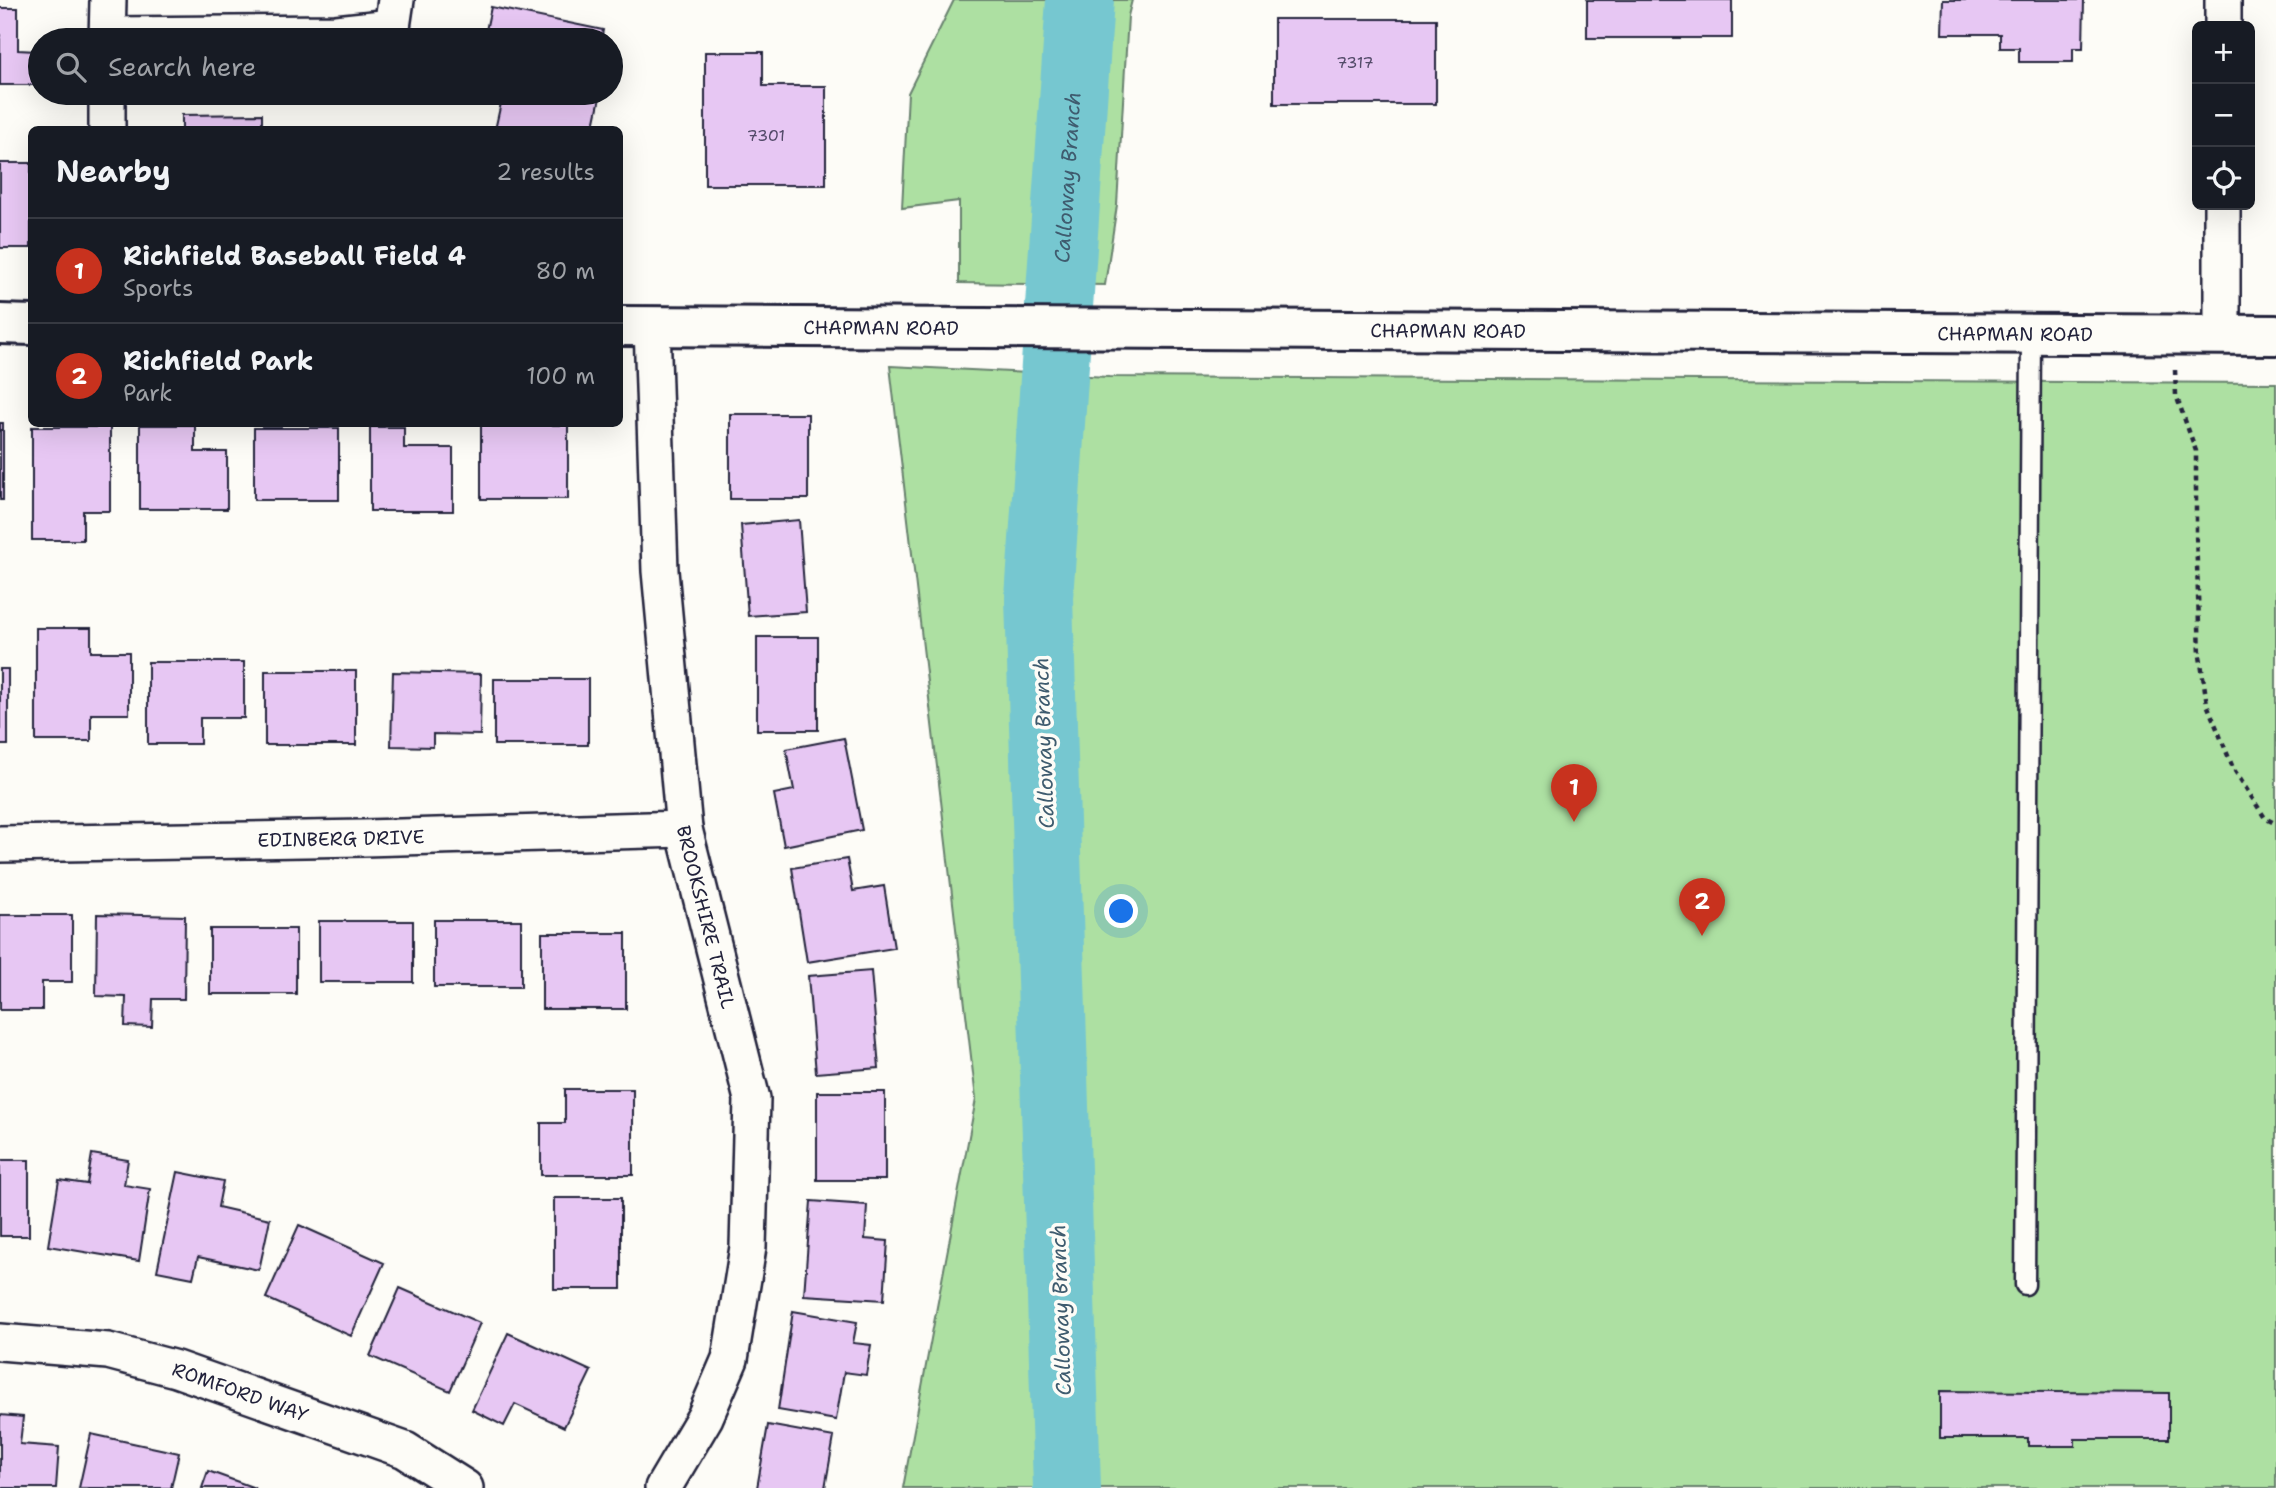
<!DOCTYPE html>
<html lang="en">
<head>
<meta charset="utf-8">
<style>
  body { margin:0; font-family:"Shantell Sans",sans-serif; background:#20242c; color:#f1f3f6 }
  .controls { position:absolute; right:21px; top:21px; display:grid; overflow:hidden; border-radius:10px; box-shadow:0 7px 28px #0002 }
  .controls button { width:63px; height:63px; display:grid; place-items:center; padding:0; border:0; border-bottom:2px solid #363941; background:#171b24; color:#f1f3f6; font:35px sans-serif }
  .you { position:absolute; left:1122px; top:912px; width:24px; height:24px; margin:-18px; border:5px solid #fff; border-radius:50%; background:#1a73e8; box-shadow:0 0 0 10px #1a73e833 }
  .badge { display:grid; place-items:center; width:46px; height:46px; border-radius:50%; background:#c8321e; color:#fff; font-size:23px; font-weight:700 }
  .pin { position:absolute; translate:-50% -58px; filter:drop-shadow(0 2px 4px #0008) }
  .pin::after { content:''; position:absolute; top:37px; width:24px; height:21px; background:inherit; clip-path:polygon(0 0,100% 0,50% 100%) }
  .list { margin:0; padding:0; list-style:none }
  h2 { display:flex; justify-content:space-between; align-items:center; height:91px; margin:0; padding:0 28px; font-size:30px }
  h2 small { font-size:23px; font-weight:400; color:#9ea1a6 }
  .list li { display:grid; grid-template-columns:46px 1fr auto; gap:21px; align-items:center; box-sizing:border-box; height:105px; padding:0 28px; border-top:2px solid #363941 }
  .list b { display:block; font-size:26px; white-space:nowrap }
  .list p { margin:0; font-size:23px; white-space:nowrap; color:#9ea1a6 }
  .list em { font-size:23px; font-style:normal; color:#9ea1a6 }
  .icon { flex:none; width:38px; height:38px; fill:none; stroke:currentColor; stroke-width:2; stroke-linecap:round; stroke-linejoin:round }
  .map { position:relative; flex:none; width:2276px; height:1488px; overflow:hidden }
  .search { position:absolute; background:#171b24; box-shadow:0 7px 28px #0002; left:28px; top:28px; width:595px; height:77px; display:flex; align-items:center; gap:18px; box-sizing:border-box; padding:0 24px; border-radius:38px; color:#9ea1a6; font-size:26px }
  .panel { position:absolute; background:#171b24; box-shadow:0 7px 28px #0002; left:28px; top:126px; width:595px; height:301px; border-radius:10px }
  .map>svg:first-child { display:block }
  .green { fill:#ade0a2; stroke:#68816e; stroke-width:2 }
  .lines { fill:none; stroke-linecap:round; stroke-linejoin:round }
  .river { stroke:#76c7d0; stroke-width:68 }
  .building { fill:#e7c7f3; stroke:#22223b; stroke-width:2 }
  .lane-casing { stroke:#22223b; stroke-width:23 }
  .street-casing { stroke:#22223b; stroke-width:40 }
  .secondary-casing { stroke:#22223b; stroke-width:44 }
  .path { stroke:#22223b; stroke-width:4.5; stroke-dasharray:5 5; stroke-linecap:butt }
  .lane { stroke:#fdfcf7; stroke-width:18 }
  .street { stroke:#fdfcf7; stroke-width:35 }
  .secondary { stroke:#fdfcf7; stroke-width:38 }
  .labels { text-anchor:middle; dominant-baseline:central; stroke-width:7; stroke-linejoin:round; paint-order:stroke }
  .number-label { font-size:16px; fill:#534b69 }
  .street-label { font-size:19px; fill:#22223b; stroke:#fdfcf7 }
  .water-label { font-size:21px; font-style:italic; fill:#3f5c6f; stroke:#fdfcf7 }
</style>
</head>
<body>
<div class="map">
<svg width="2276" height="1488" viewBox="0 0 2276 1488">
  <rect width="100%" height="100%" fill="#fdfcf7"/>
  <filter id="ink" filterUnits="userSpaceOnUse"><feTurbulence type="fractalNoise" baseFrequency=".0143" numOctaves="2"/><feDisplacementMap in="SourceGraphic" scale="14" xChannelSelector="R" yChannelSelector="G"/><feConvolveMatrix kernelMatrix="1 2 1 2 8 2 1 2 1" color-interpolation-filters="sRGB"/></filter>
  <g filter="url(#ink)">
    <path class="green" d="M954 0H1132L1128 16 1117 205 1105 285 959 283V201L902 208 908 93Z
      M890 366 1109 377 2276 383V1488H903L976 1099Z"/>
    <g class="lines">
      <path class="river" id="s1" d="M1067 1488 1039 598 1080 0"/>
    </g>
    <path class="building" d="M1587 0H1732V38H1587Z
      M1943 0H2084L2083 48H2073V62H2019V48H2000V34H1942Z
      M491 7 603 30 601 40H484Z
      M0 8H18V50L36 51V85H0Z
      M1274 19H1436V104H1274Z
      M705 52H763V86H826V185H705Z
      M473 93H601L593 130H495L501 103 472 97Z
      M262 114V130H182V115Z
      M0 163H31V248H0Z
      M730 414H808V499H730Z
      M0 423H3V500H0Z
      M140 425H195V452H227V509H140Z
      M481 425H568V499H481Z
      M32 427H110V511H83V540H32Z
      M370 427H404V448H453V511H370Z
      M254 428H339V500H254Z
      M799 520 806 612 748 616 741 525Z
      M36 628H91V652H129V714H91V741H36Z
      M757 637H818V730H757Z
      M148 662H244V718H200V744H148Z
      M0 669H8V745H0Z
      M265 671H356V745H265Z
      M393 672 481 674 480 735 433 734V747L391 746Z
      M494 679H588V745H494Z
      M844 738 862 830 784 846 774 794 794 790 786 749Z
      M847 859 853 891 884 886 894 948 807 962 792 868Z
      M97 914 185 916 184 999H153L152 1027 125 1026 126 997 96 996Z
      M0 915H72V982H42V1010H0Z
      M434 920H521V987H434Z
      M319 921H413V982H319Z
      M210 929H296V994H210Z
      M542 933H626V1009H542Z
      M871 971 879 1068 816 1073 808 976Z
      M565 1089H633V1175H541V1123H565Z
      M817 1092H885V1180H817Z
      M92 1154 128 1160 124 1185 150 1189 139 1261 48 1246 59 1180 87 1184Z
      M0 1160H29V1236H0Z
      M178 1172 223 1181 218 1207 270 1219 259 1270 198 1257 193 1278 157 1271Z
      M554 1198H621V1289H554Z
      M811 1201 867 1205 865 1239 888 1241 884 1300 804 1295Z
      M299 1225 384 1263 351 1336 266 1298Z
      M400 1288 480 1323 450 1391 370 1356Z
      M793 1311 857 1322 853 1343 871 1345 866 1375 844 1372 836 1420 778 1410Z
      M508 1333 591 1371 564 1427 515 1404 504 1426 472 1410Z
      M1940 1391 2169 1393V1439H2075V1446H2028V1438H1940Z
      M0 1415 23 1417 20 1444 59 1447 56 1488H0Z
      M768 1425 834 1437 825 1488H757Z
      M91 1434 179 1453 171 1488H79Z
      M208 1471 255 1488H202Z"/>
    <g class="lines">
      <defs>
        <path id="lane" d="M2025 1285 2031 334"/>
        <g id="street">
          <path d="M2223 26V0"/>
          <path d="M107 35 336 33 392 27 396 0"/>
          <path d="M107 40 108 0"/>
          <path d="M107 93V130"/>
          <path id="s2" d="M652 326 660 571 684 829 752 1099 748 1247 730 1359 705 1417 663 1488"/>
          <path d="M2222 335V205"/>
          <path id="s3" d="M0 844 364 838 684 829"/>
          <path id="s4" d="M0 1342 108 1351 176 1369 405 1450 465 1488"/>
        </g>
        <g id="secondary">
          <path d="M0 324 32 325"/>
          <path id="s5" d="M620 326 2276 335"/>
        </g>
      </defs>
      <use href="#lane" class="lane-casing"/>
      <use href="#street" class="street-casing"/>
      <use href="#secondary" class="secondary-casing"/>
      <path class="path" d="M2175 370 2176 395 2196 451V533L2200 656 2207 704 2233 768 2265 818 2276 824"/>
      <use href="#lane" class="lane"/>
      <use href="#street" class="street"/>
      <use href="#secondary" class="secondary"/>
    </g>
  </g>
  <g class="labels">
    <g class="number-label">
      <text x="1355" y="62">7317</text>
      <text x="766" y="135">7301</text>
    </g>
    <g class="street-label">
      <text stroke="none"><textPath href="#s5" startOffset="261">CHAPMAN ROAD</textPath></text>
      <text stroke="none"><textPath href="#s5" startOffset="828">CHAPMAN ROAD</textPath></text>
      <text stroke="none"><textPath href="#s5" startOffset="1395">CHAPMAN ROAD</textPath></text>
      <text stroke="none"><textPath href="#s3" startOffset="341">EDINBERG DRIVE</textPath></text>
      <text stroke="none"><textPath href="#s2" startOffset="595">BROOKSHIRE TRAIL</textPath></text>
      <text stroke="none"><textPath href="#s4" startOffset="247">ROMFORD WAY</textPath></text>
    </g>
    <g class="water-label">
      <text stroke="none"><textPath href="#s1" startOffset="1312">Calloway Branch</textPath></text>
      <text transform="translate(1044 743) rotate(-92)">Calloway Branch</text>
      <text transform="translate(1061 1310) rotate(-92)">Calloway Branch</text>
    </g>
  </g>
</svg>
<div class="controls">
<button>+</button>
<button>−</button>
<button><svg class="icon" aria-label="locate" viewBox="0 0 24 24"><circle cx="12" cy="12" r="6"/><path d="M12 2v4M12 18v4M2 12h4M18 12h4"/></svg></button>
</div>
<div class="you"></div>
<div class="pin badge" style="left:1574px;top:822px">1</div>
<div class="pin badge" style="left:1702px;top:936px">2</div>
<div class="search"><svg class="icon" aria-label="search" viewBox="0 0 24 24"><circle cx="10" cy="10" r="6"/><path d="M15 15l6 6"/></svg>Search here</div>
<section class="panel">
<h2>Nearby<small>2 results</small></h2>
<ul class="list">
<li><span class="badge">1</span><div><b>Richfield Baseball Field 4</b><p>Sports</p></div><em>80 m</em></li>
<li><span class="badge">2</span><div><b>Richfield Park</b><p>Park</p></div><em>100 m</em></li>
</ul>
</section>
</div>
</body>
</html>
